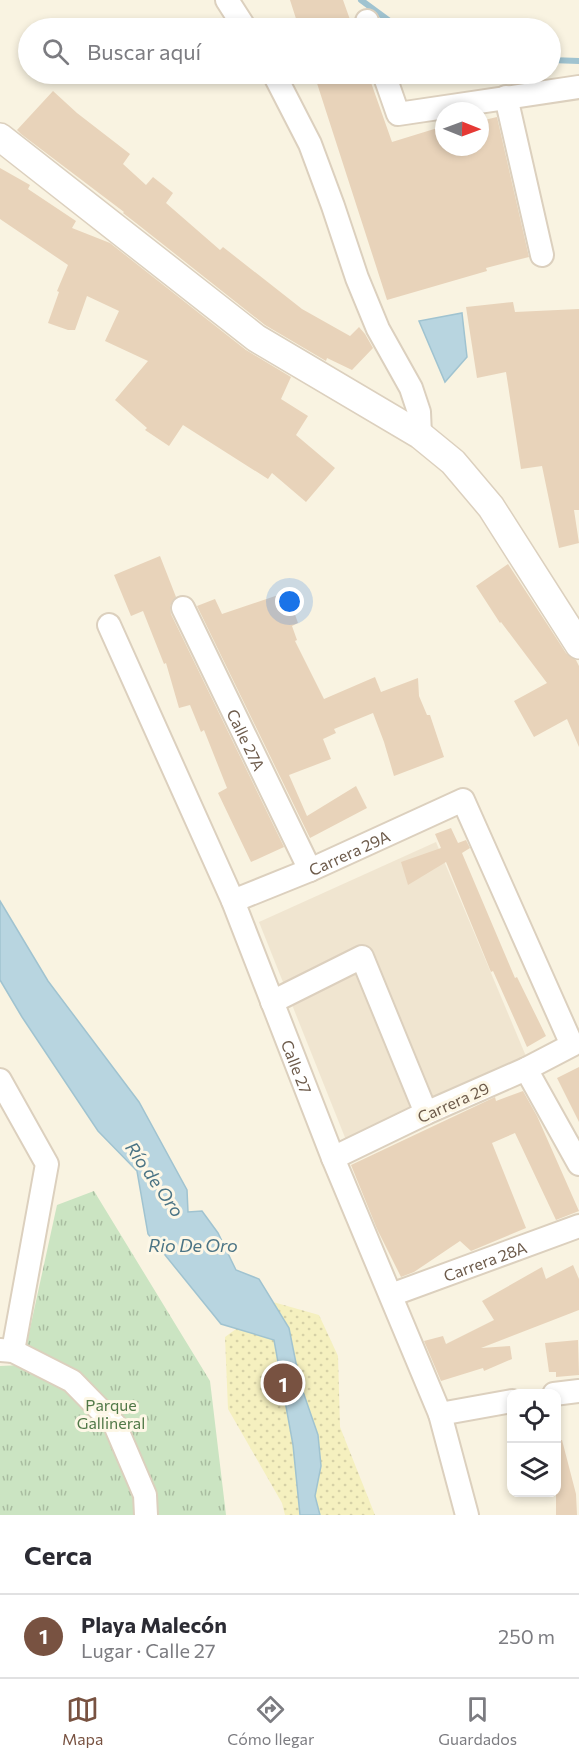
<!DOCTYPE html>
<html lang="es">
<head>
<meta charset="utf-8">
<style>
  body { margin:0; font-family:Commissioner,sans-serif; background:#f7f7f7; color:#2b2b33 }
  .controls { position:absolute; right:18px; bottom:18px; display:grid; overflow:hidden; border-radius:12px; box-shadow:0 3px 9px #0003 }
  .controls button { width:54px; height:54px; display:grid; place-items:center; padding:0; border:0; border-bottom:2px solid #e1e1e2; background:#fff; color:#2b2b33; font:30px sans-serif }
  .compass { position:absolute; left:435px; top:102px; width:54px; height:54px; border-radius:50%; background:#fff; box-shadow:0 3px 9px #0003; rotate:91deg }
  .you { position:absolute; left:290px; top:602px; width:21px; height:21px; margin:-15px; border:4px solid #fff; border-radius:50%; background:#1a73e8; box-shadow:0 0 0 9px #1a73e833 }
  .badge { display:grid; place-items:center; width:39px; height:39px; border-radius:50%; background:#785241; color:#fff; font-size:20px; font-weight:700 }
  .pin { position:absolute; translate:-50% -50%; border:3px solid #fff; box-shadow:0 2px 6px #0006 }
  .list { margin:0; padding:0; list-style:none }
  h2 { display:flex; justify-content:space-between; align-items:center; height:78px; margin:0; padding:0 24px; font-size:26px }
  h2 small { font-size:20px; font-weight:400; color:#7c7c81 }
  .list li { display:grid; grid-template-columns:39px 1fr auto; gap:18px; align-items:center; box-sizing:border-box; height:84px; padding:0 24px; border-top:2px solid #e1e1e2 }
  .list b { display:block; font-size:22px; white-space:nowrap }
  .list p { margin:0; font-size:20px; white-space:nowrap; color:#7c7c81 }
  .list em { font-size:20px; font-style:normal; color:#7c7c81 }
  .icon { flex:none; width:33px; height:33px; fill:none; stroke:currentColor; stroke-width:2; stroke-linecap:round; stroke-linejoin:round }
  .map { position:relative; flex:none; width:579px; height:1515px; overflow:hidden }
  .search { position:absolute; background:#fff; box-shadow:0 3px 9px #0003; left:18px; right:18px; top:18px; height:66px; display:flex; align-items:center; gap:15px; box-sizing:border-box; padding:0 21px; border-radius:33px; color:#7c7c81; font-size:22px }
  .sheet { height:162px; background:#fff }
  nav { display:flex; justify-content:space-around; align-items:center; box-sizing:border-box; height:84px; border-top:2px solid #e1e1e2; background:#fff; font-size:16px; color:#7c7c81 }
  nav a { display:grid; justify-items:center; gap:3px }
  nav .on { color:#785241 }
  .map>svg:first-child { display:block }
  .residential { fill:#f0e5d0 }
  .sand { fill:url(#sand-dots) }
  .park { fill:url(#park-tufts) }
  .water { fill:#b8d5e0; stroke:#a0c3d0; stroke-width:1.5 }
  .lines { fill:none; stroke-linecap:round; stroke-linejoin:round }
  .stream { stroke:#a0c3d0; stroke-width:6 }
  .building { fill:#e8d3ba }
  .minor-casing { stroke:#dcd0be; stroke-width:26 }
  .tertiary-casing { stroke:#dcd0be; stroke-width:30 }
  .minor { stroke:#fff; stroke-width:22 }
  .tertiary { stroke:#fff; stroke-width:27 }
  .labels { text-anchor:middle; dominant-baseline:central; stroke-width:6; stroke-linejoin:round; paint-order:stroke }
  .street-label { font-size:16px; fill:#6d5b4b; stroke:#fdf7e6 }
  .park-label { font-size:16px; fill:#507847; stroke:#fdf7e6 }
  .water-label { font-size:18px; font-style:italic; fill:#4b7485; stroke:#fdf7e6 }
</style>
</head>
<body>
<div class="map">
<svg width="579" height="1515" viewBox="0 0 579 1515">
  <defs>
    <pattern id="sand-dots" width="8" height="8" patternUnits="userSpaceOnUse" patternTransform="scale(1.5)"><rect width="8" height="8" fill="#f5f0bf"/><path d="M2 2h.1M6 6h.1" fill="none" stroke="#d5d0a6" stroke-width="1.8" stroke-linecap="round"/></pattern>
    <pattern id="park-tufts" width="24" height="20" patternUnits="userSpaceOnUse" patternTransform="scale(1.5)"><rect width="24" height="20" fill="#cbe4c2"/><path d="M3 7l-1-3M5 7V3M7 7l1-3M15 17l-1-3M17 17v-4M19 17l1-3" fill="none" stroke="#a9bca0"/></pattern>
  </defs>
  <rect width="100%" height="100%" fill="#f9f3e1"/>
  <path class="residential" d="M436 842 528 1061 348 1145 259 922Z"/>
  <path class="sand" d="M273 1302 319 1315 338 1356 340 1427 375 1515H285L282 1503 228 1409 225 1337Z"/>
  <path class="park" d="M94 1191 210 1381 226 1515H0V1366L22 1365 57 1205Z"/>
  <path class="water" d="M462 313 467 357 445 382 419 321Z
    M0 901 48 981 139 1102 187 1190 188 1212 202 1211 218 1233 236 1270 259 1279 289 1328 300 1383 318 1435 321 1466 315 1496 320 1515H300L293 1445 274 1340 221 1324 148 1234 137 1171 98 1131 22 1017 0 980Z"/>
  <g class="lines">
    <path class="stream" d="M361 0 399 28
      M550 60 579 61"/>
  </g>
  <path class="building" d="M290 0H343L353 28H299Z
    M314 74H368L392 142 444 126V147H480V121L497 117 529 257 486 268 487 271 387 300Z
    M53 91 77 113 130 154 123 164 146 185 153 177 173 193 166 203 220 250 223 247 302 309 350 336 359 327 365 334 373 348 352 370 327 358 326 361 265 325 136 223 123 213 124 212 21 134 17 130Z
    M0 168 30 185 28 189 76 221 72 228 110 243 246 350 291 377 281 399 308 416 296 435 335 468 306 502 272 473 268 479 183 425 169 446 145 430 147 428 115 400 148 361 105 341 119 311 87 296 75 330H68L48 323 59 292 57 291 68 265 0 219Z
    M513 302 515 312 579 309V510H574L579 543 559 548 542 466 521 469 506 372 477 378 466 307Z
    M160 556 176 597 170 606 171 614 284 847 251 862 218 793 227 788 204 730 201 732 190 705 179 708 166 663 164 664 143 611 131 616 114 575Z
    M508 564 566 653 576 660 579 666V747L567 719 534 737 514 701 547 683 501 622 500 623 476 586Z
    M287 592 298 623 292 626 297 640 295 641 324 699 375 677 381 692 418 678 419 696 427 715H430L444 757 394 776 384 742 373 713 334 729 336 733 323 739 331 759 289 775 307 816 356 786 367 808 310 838 197 606 215 599 222 614Z
    M451 828 458 843 466 840 470 848 462 853 515 978 517 977 546 1036 527 1047 493 971 491 972 446 862 408 885 401 862 441 848 435 834Z
    M579 1067V1122L557 1078Z
    M523 1091 537 1116 579 1211 556 1220 515 1133 492 1143 526 1228 471 1251 460 1241 414 1272 401 1277 377 1229 351 1165 495 1097 496 1101Z
    M573 1265 579 1279V1310L481 1348 510 1346 512 1359 484 1371 483 1368 441 1381 424 1341 443 1336 446 1344 494 1320 482 1301 542 1267 546 1279Z
    M578 1340 579 1375 556 1377V1372H549L545 1343Z
    M562 1440 576 1494 577 1515H556V1441Z"/>
  <g class="lines">
    <defs>
      <g id="minor">
        <path d="M227 0 245 28"/>
        <path d="M367 21 369 28"/>
        <path d="M274 74 310 144 333 206 357 278 378 329 411 388 419 412 420 435"/>
        <path d="M384 74 398 114 579 87"/>
        <path d="M506 97 542 255"/>
        <path id="s1" d="M183 608 310 870"/>
        <path id="s2" d="M109 625 233 901 333 1158 440 1414 467 1515"/>
        <path id="s3" d="M233 901 310 870 463 800 572 1045 526 1069 426 1113 333 1158"/>
        <path d="M272 1002 362 957 426 1113"/>
        <path d="M526 1069 579 1164"/>
        <path d="M0 1080 47 1164 13 1351"/>
        <path id="s4" d="M391 1295 579 1226"/>
        <path d="M0 1350 13 1351 72 1381 115 1425 145 1495 146 1515"/>
        <path d="M554 1394 579 1391"/>
        <path d="M440 1414 512 1401"/>
      </g>
      <path id="tertiary" d="M0 137 256 338 420 435 453 462 491 507 579 645"/>
    </defs>
    <use href="#minor" class="minor-casing"/>
    <use href="#tertiary" class="tertiary-casing"/>
    <use href="#minor" class="minor"/>
    <use href="#tertiary" class="tertiary"/>
  </g>
  <g class="labels">
    <g class="street-label">
      <text stroke="none"><textPath href="#s1" startOffset="146">Calle 27A</textPath></text>
      <text stroke="none"><textPath href="#s3" startOffset="126">Carrera 29A</textPath></text>
      <text stroke="none"><textPath href="#s2" startOffset="480">Calle 27</textPath></text>
      <text transform="translate(453 1102) rotate(-24)">Carrera 29</text>
      <text stroke="none"><textPath href="#s4" startOffset="100">Carrera 28A</textPath></text>
    </g>
    <g class="park-label">
      <text x="111" y="1404">Parque<tspan x="111" dy="18">Gallineral</tspan></text>
    </g>
    <g class="water-label">
      <text transform="translate(155 1179) rotate(55)">Río de Oro</text>
      <text x="193" y="1245">Rio De Oro</text>
    </g>
  </g>
</svg>
<div class="controls">
<button><svg class="icon" aria-label="locate" viewBox="0 0 24 24"><circle cx="12" cy="12" r="6"/><path d="M12 2v4M12 18v4M2 12h4M18 12h4"/></svg></button>
<button><svg class="icon" aria-label="layers" viewBox="0 0 24 24"><path d="M12 4l9 5-9 5-9-5zM3 14l9 5 9-5"/></svg></button>
</div>
<svg class="compass" viewBox="-18 -18 36 36"><path d="M0-13l5 13h-10z" fill="#e53935"/><path d="M0 13l5-13h-10z" fill="#7c7c81"/></svg>
<div class="you"></div>
<div class="pin badge" style="left:283px;top:1383px">1</div>
<div class="search"><svg class="icon" aria-label="search" viewBox="0 0 24 24"><circle cx="10" cy="10" r="6"/><path d="M15 15l6 6"/></svg>Buscar aquí</div>
</div>
<section class="sheet">
<h2>Cerca<small></small></h2>
<ul class="list">
<li><span class="badge">1</span><div><b>Playa Malecón</b><p>Lugar · Calle 27</p></div><em>250 m</em></li>
</ul>
</section>
<nav>
<a class="on"><svg class="icon" aria-label="map" viewBox="0 0 24 24"><path d="M3 6l6-2 6 2 6-2v14l-6 2-6-2-6 2zM9 4v14M15 6v14"/></svg>Mapa</a>
<a><svg class="icon" aria-label="directions" viewBox="0 0 24 24"><path d="M12 3l9 9-9 9-9-9zM9 14v-3h6M13 9l2 2-2 2"/></svg>Cómo llegar</a>
<a><svg class="icon" aria-label="saved" viewBox="0 0 24 24"><path d="M7 4h10v16l-5-4-5 4z"/></svg>Guardados</a>
</nav>
</body>
</html>
